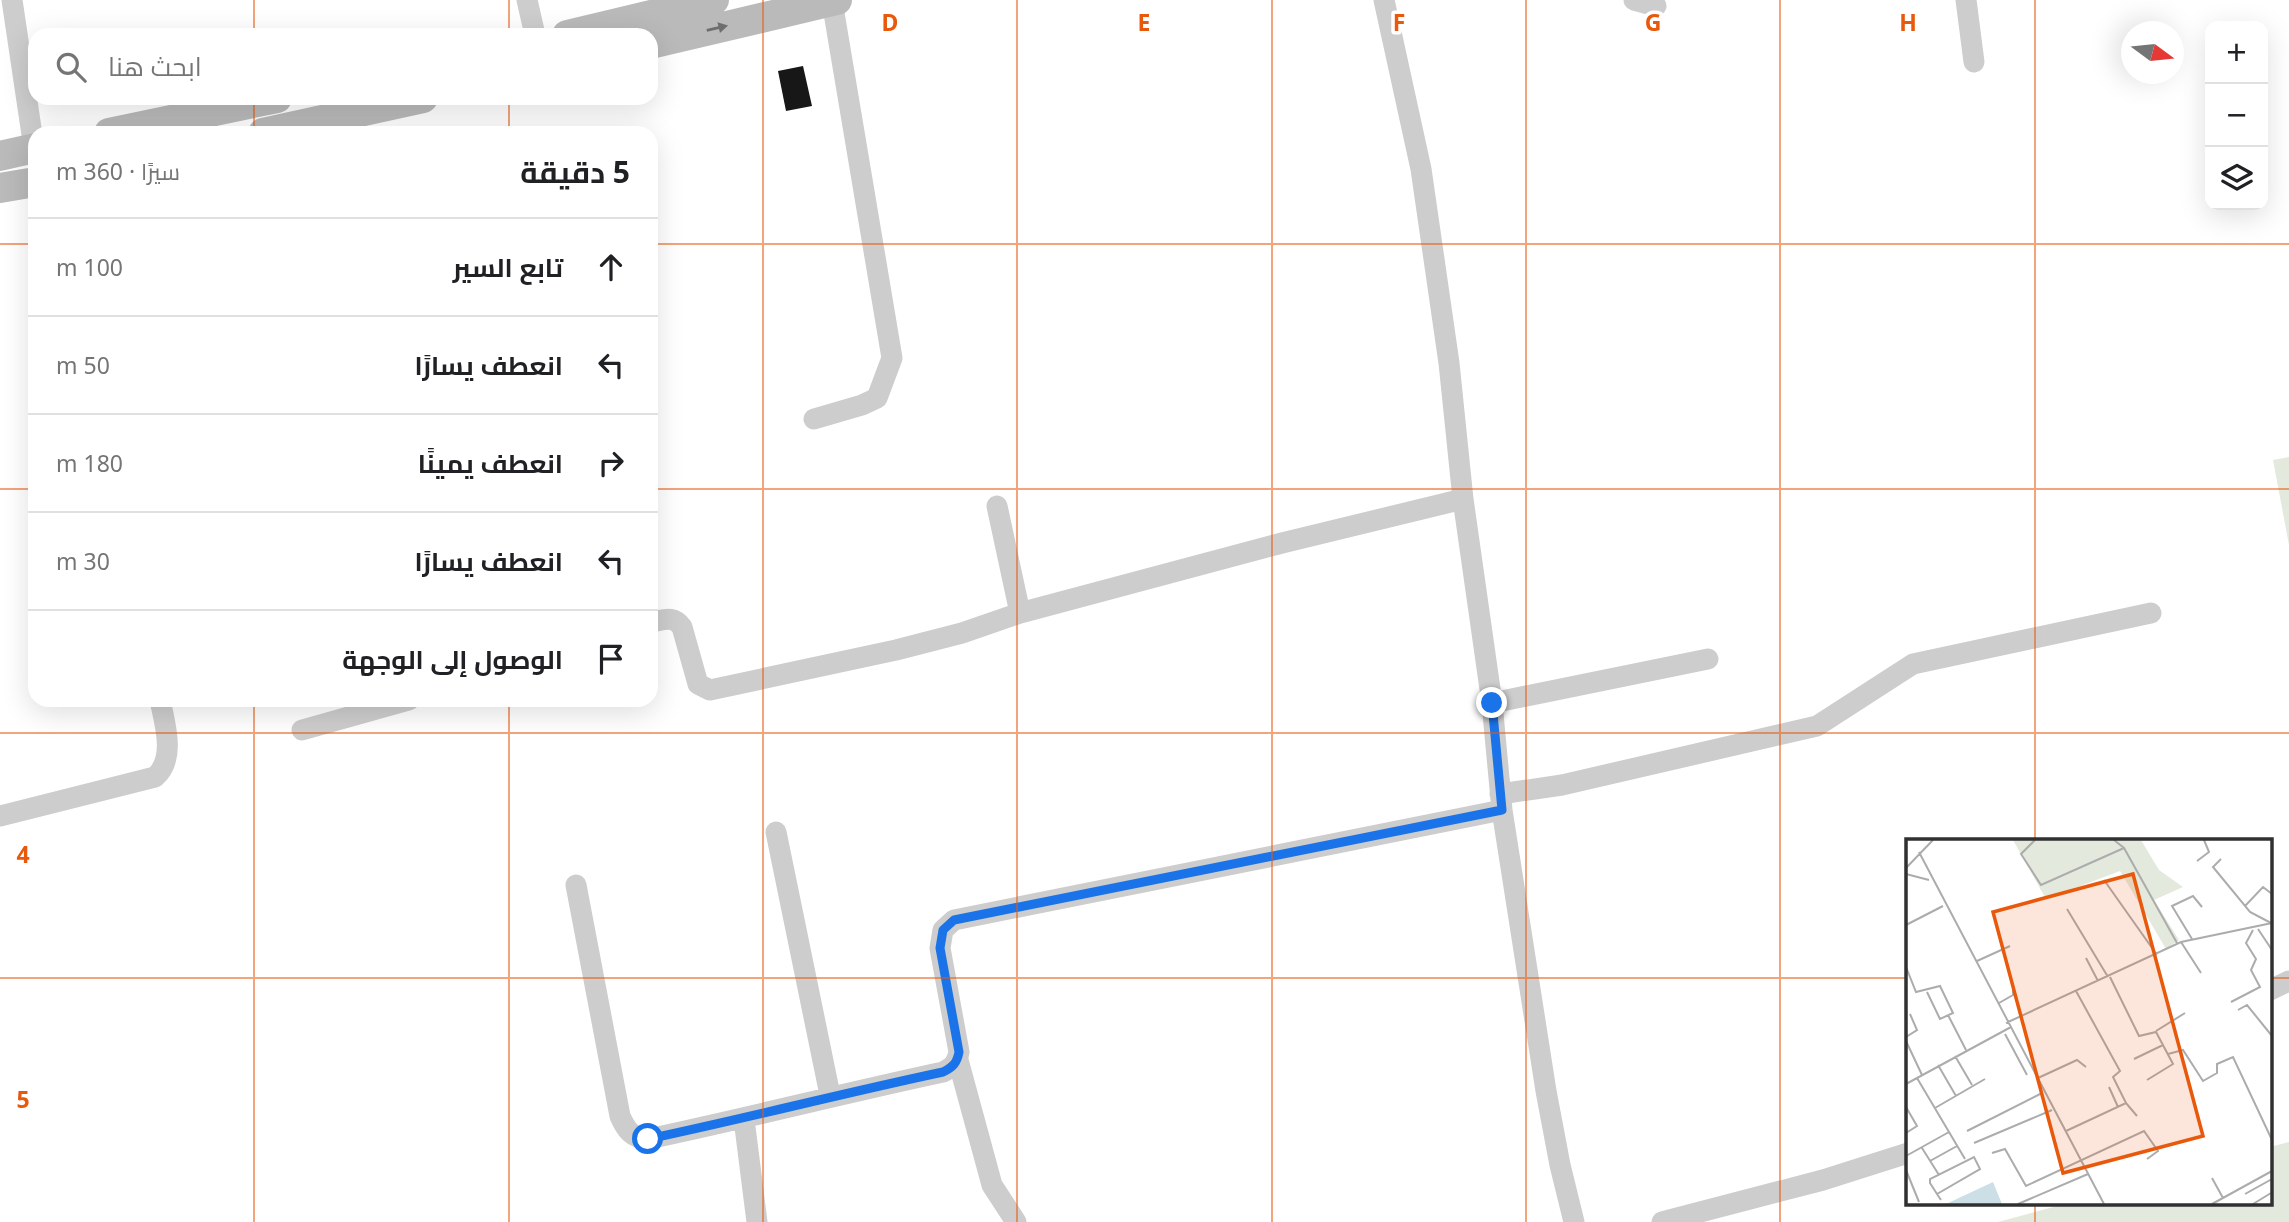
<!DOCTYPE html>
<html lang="ar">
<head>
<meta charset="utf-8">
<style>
  body { margin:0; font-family:"Noto Sans",Cairo,sans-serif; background:#f2f2f2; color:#202124; direction:rtl }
  .controls { position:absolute; right:21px; top:21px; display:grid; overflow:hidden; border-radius:14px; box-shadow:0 7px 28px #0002 }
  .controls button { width:63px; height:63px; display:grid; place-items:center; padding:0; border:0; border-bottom:2px solid #e0e0e0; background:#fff; color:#202124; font:35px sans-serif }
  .compass { position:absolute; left:2121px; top:21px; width:63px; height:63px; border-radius:50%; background:#fff; box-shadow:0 7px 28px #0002; rotate:105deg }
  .stop { position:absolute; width:21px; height:21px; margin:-16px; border:5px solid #1a73e8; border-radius:50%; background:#fff }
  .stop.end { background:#1a73e8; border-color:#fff; box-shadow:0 2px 7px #0008 }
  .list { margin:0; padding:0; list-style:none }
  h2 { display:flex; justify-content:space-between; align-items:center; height:91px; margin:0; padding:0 28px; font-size:30px }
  h2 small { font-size:23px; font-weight:400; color:#757577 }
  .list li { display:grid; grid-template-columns:46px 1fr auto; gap:21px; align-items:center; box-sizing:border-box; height:98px; padding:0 28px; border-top:2px solid #e0e0e0 }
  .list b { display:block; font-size:26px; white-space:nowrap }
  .list em { font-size:23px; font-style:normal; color:#757577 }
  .icon { flex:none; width:38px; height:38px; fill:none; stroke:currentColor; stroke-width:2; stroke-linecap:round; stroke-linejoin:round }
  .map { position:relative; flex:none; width:2289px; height:1222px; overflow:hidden; direction:ltr }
  .search { position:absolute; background:#fff; box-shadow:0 7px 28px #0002; left:28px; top:28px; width:630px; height:77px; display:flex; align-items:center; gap:18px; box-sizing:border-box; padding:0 24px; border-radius:21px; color:#757577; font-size:26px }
  .panel { position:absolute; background:#fff; box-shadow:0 7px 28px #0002; left:28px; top:126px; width:630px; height:581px; border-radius:21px; direction:rtl }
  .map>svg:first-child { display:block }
  .green { fill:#e4e9dd }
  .building { fill:#171717 }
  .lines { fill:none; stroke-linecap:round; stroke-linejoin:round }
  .minor { stroke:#cdcdcd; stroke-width:21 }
  .secondary { stroke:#bababa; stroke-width:30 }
  .oneway { fill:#6e6e6e }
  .route { stroke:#1a73e8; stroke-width:9 }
  .grid { fill:none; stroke:#e8590c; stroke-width:2; stroke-opacity:0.55 }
  .inset-road { fill:none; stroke:#acacac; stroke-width:2 }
  .view { fill:#e8590c; fill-opacity:0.15; stroke:#e8590c; stroke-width:3.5 }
  .inset-edge { fill:none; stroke:#303030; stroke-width:3.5 }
  .grid-label { font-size:23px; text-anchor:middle; font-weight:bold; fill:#e8590c; stroke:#fff; stroke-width:7; stroke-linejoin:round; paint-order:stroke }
</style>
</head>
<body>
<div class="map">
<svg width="2289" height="1222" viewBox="0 0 2289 1222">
  <rect width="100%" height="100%" fill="#fff"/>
  <path class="green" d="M2289 457V545L2273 460Z
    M2289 1142V1222H1998L2068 1203H2270V1147Z"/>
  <path class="building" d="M803 66 812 106 786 111 778 71Z"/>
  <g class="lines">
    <path class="minor" d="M12 0 35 155
      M527 0 535 35
      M1384 0 1421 169 1449 363 1463 499 1492 703 1502 810 1546 1091 1560 1165 1574 1222
      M1634 0 1656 6
      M1966 0 1974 62
      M814 419 862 405 877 398 892 358 832 1
      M997 506 1020 613
      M651 622C664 620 673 615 682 627L698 684 710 690 896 650 962 633 1020 613 1282 543 1463 499
      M1492 703 1708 659
      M302 730 409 700
      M1500 794 1562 785 1817 726 1913 664 2151 613
      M0 816 155 777C176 759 165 724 160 700
      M776 832 830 1095
      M576 885 620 1116C626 1130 633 1139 648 1139 747 1118 845 1093 943 1072 953 1067 957 1063 959 1052L940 948 943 930 954 920 1502 810
      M2270 990 2289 981
      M958 1060 992 1185 1016 1222
      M744 1119 757 1222
      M1662 1222 1823 1180 1908 1153"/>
    <path class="secondary" d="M567 35 714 0
      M651 44 837 0
      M109 133 277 98
      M263 133 423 98
      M0 156 35 148
      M0 188 35 182"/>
  </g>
  <defs><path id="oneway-solid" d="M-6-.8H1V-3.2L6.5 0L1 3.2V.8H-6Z" transform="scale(1.75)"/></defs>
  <use class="oneway" href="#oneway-solid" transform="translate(717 28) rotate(-13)"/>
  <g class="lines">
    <path class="route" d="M648 1139C747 1118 844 1093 943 1072 953 1067 957 1063 959 1052L940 948 943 930 954 920 1502 810 1492 703"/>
  </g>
  <path class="grid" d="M254 0V35M509 0V35M763 0V1222M1017 0V1222M1272 0V1222M1526 0V1222M1780 0V1222M2035 0V841M254 98V133M509 98V133M0 244H35M651 244H2289M0 489H35M651 489H2289M254 700V1222M509 700V1222M0 733H2289M0 978H1908M2270 978H2289M2035 1203V1222"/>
  <g transform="translate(1906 839)">
    <rect width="366" height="366" fill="#fff"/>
    <path d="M107 1H235L253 31 277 48 248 61 273 101 260 110 214 32 140 60Z" fill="#e4e9dd"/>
    <path d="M87 343 96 365H40Z" fill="#ccdfe7"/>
    <path class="inset-road" d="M129 1 115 15 135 46 218 9M208 1 218 9 271 104M13 13 198 365M315 20 307 28 344 73 365 84M291 22 303 13 298 1M0 29 27 1M0 35 23 41M198 41 251 116M339 67 357 48 366 55M161 70 202 138M0 86 37 67M352 90 366 111M286 100 266 67 287 57 296 68M275 103 295 134M180 119 192 142M71 122 104 107M0 128 10 153 34 147 47 174 34 180 21 153M204 138 233 197 250 193 267 225 241 241M170 152 214 232 207 238 220 264M325 163 354 148 345 131 350 120 340 104 347 91M93 164 107 156V145M332 171 341 166 366 197M42 176 60 211M100 184 275 103 366 84M250 192 279 174M99 195 121 236M0 198 11 191 4 175M0 202 16 236M262 215 277 211 297 242 311 234V225L327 218 366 301M49 217 66 246M228 220 257 206M32 226 50 257M11 239 59 320M132 239 171 221 180 228M0 245 105 188M203 248 212 268M0 268 11 287 0 294M29 269 79 240M61 292 136 254M160 292 220 264 231 277M68 304 146 271M16 309 33 336M86 314 99 310 120 347 238 292 252 312 241 320M0 317 43 293M24 322 51 307M0 331 13 363M306 339 317 359M31 355 74 330 68 318 24 340V344L31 355 35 361M339 355 366 340M112 365 182 335M306 365 366 332M347 365 365 354"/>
    <path class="view" d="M227 35 297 297 157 334 87 73Z"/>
    <rect width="366" height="366" class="inset-edge"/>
  </g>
  <g class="grid-label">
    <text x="890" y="31">D</text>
    <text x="1144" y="31">E</text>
    <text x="1399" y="31">F</text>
    <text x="1653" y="31">G</text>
    <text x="1908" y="31">H</text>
    <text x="23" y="863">4</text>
    <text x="23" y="1108">5</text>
  </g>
</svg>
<div class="controls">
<button>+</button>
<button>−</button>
<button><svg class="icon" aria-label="layers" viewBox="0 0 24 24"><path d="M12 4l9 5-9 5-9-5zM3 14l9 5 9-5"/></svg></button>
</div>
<svg class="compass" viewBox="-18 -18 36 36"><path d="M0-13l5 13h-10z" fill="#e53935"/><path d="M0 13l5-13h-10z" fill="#757577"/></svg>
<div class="stop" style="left:648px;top:1139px"></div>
<div class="stop end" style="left:1492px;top:703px"></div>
<div class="search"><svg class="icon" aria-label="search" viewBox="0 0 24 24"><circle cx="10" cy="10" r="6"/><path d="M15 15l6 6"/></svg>ابحث هنا</div>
<section class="panel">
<h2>5 دقيقة<small>سيرًا · 360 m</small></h2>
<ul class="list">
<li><svg class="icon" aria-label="ahead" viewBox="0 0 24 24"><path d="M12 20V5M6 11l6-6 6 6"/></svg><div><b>تابع السير</b></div><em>100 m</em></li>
<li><svg class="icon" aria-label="left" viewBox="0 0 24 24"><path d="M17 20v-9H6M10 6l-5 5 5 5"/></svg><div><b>انعطف يسارًا</b></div><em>50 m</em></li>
<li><svg class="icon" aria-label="right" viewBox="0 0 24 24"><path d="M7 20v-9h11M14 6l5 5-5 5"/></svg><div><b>انعطف يمينًا</b></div><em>180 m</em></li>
<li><svg class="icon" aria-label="left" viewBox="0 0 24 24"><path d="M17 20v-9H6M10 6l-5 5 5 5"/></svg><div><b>انعطف يسارًا</b></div><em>30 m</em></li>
<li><svg class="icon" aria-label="arrive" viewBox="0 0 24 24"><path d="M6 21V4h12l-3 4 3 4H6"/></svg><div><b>الوصول إلى الوجهة</b></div></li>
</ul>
</section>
</div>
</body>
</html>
